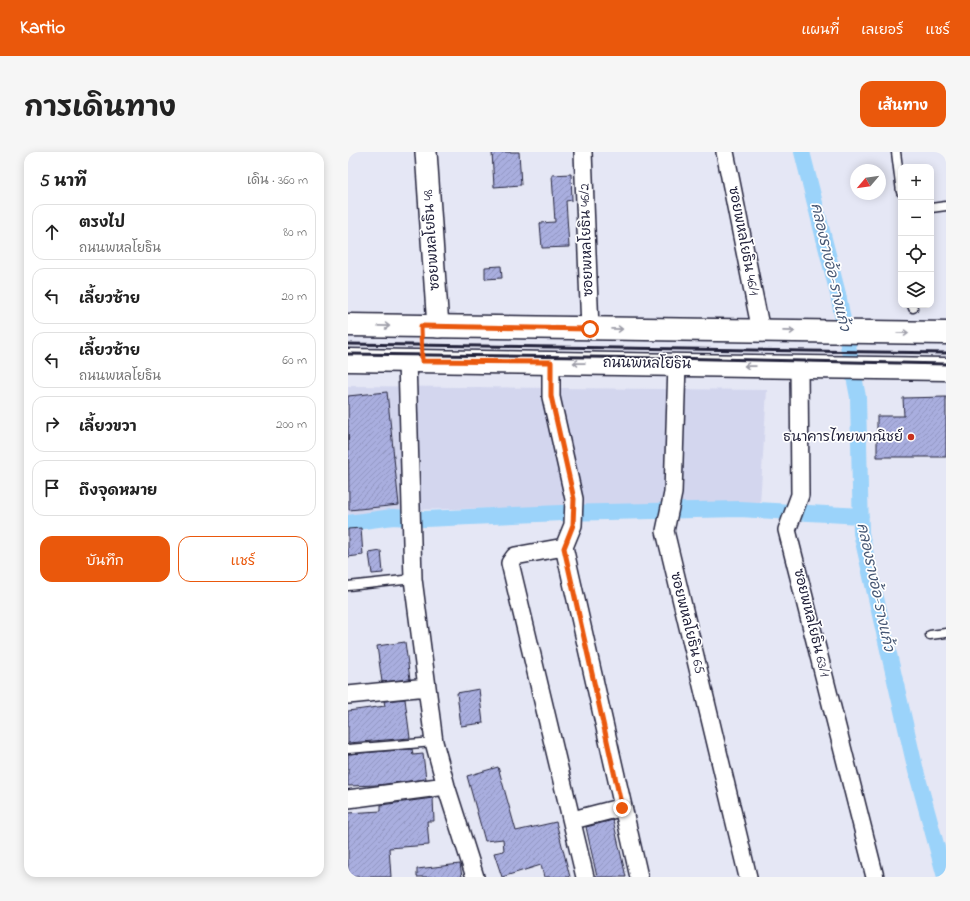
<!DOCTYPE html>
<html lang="th">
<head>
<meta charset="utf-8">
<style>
  body { margin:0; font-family:"Indie Flower","Playpen Sans Thai",sans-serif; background:#f6f6f6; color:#222 }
  .controls { position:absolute; right:12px; top:12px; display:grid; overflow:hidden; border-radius:8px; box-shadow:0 2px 10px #0003 }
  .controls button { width:36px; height:36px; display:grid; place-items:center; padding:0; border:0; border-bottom:1px solid #e0e0e0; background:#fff; color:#222; font:20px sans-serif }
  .compass { position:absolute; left:502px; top:12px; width:36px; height:36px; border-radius:50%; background:#fff; box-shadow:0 2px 10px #0003; rotate:241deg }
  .stop { position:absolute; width:12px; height:12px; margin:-9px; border:3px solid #ea580c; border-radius:50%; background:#fff }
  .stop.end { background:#ea580c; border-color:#fff; box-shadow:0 1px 4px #0008 }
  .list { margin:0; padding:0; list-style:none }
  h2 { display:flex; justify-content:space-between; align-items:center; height:52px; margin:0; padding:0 16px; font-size:17px }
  h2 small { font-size:13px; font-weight:400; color:#767676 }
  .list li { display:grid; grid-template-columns:26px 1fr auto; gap:12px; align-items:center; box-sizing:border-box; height:56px; margin:0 8px 8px; padding:0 8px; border:1px solid #e0e0e0; border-radius:12px }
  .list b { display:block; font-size:15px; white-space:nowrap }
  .list p { margin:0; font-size:13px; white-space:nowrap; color:#767676 }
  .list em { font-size:13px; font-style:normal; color:#767676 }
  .actions { display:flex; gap:8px; padding:12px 16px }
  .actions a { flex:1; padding:9px 0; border:1px solid #ea580c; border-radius:12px; text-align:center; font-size:14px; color:#ea580c }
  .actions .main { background:#ea580c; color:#fff }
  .icon { flex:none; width:22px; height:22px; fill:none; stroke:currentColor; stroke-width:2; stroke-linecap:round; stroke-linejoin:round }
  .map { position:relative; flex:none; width:598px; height:725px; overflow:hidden; border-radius:12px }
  header { display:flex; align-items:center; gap:24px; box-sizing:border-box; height:56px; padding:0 20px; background:#ea580c; color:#fff }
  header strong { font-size:19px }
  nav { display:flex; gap:22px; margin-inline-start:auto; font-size:14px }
  .intro { display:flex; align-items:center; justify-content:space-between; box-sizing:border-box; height:96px; padding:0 24px }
  h1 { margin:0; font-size:28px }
  .button { padding:10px 18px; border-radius:12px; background:#ea580c; color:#fff; font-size:14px; font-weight:700 }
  main { display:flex; gap:24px; padding:0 24px }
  aside { flex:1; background:#fff; border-radius:12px; box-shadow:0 2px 10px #0003 }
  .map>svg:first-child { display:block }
  .built { fill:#d3d6ee }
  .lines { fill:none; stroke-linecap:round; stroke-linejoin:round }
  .canal { stroke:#9bd3fa; stroke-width:16 }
  .building { fill:url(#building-hatch); stroke:#22223b }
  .service-casing { stroke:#22223b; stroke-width:11 }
  .minor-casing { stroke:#22223b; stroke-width:20 }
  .tertiary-casing { stroke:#22223b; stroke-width:24 }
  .primary-casing { stroke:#22223b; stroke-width:25 }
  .service { stroke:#fff; stroke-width:8 }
  .minor { stroke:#fff; stroke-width:17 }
  .tertiary { stroke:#fff; stroke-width:21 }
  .primary { stroke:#fff; stroke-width:22 }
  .rail { stroke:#22223b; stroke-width:3 }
  .oneway { stroke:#9c9ca7 }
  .route { stroke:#ea580c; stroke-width:5 }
  .poi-dot { fill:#c8321e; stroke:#fff; stroke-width:1.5 }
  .labels { text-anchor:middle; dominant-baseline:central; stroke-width:3.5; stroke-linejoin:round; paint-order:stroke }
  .street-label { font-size:14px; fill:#22223b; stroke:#fff }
  .poi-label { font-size:14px; fill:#22223b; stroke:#fff; text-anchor:end }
  .water-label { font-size:15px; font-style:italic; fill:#465774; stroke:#fff }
</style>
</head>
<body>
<header>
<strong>Kartio</strong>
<nav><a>แผนที่</a><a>เลเยอร์</a><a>แชร์</a></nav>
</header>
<div class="intro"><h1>การเดินทาง</h1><a class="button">เส้นทาง</a></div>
<main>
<aside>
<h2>5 นาที<small>เดิน · 360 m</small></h2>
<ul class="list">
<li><svg class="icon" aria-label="ahead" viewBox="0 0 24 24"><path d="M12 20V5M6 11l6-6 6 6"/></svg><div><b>ตรงไป</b><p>ถนนพหลโยธิน</p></div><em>80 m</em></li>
<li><svg class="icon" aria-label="left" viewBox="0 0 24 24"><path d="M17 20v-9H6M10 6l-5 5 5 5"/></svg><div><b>เลี้ยวซ้าย</b></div><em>20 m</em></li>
<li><svg class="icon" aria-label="left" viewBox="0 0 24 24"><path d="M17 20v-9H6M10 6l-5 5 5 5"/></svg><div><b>เลี้ยวซ้าย</b><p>ถนนพหลโยธิน</p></div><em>60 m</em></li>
<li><svg class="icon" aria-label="right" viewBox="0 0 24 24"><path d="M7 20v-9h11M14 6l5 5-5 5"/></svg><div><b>เลี้ยวขวา</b></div><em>200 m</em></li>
<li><svg class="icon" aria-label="arrive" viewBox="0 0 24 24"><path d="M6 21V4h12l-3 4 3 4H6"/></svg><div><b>ถึงจุดหมาย</b></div></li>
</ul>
<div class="actions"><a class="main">บันทึก</a><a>แชร์</a></div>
</aside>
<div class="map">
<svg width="598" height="725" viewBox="0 0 598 725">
  <defs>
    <pattern id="building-hatch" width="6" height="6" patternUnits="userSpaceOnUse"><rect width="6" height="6" fill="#a9aedf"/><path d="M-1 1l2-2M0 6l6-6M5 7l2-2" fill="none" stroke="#9195c0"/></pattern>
  </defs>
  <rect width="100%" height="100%" fill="#e5e7f5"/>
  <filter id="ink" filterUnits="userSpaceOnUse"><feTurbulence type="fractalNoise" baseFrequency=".025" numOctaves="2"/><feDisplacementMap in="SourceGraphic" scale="8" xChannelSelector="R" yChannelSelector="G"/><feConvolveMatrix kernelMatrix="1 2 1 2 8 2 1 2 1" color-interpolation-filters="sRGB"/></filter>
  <g filter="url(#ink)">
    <path class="built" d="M0 234 419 238 412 352 44 358 0 363Z"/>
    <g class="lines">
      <path class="canal" d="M454 0 490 142 510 245 513 381 568 619 597 725
        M0 371 45 365 77 367 213 361 392 357 513 364"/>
    </g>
    <path class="building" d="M144 0H171L173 33 146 35Z
      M223 22 224 48 218 49 221 95 194 96 192 71 207 70 204 23Z
      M153 114 154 126 137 127V115Z
      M39 240 51 353 1 358 0 244Z
      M598 245V305H529V264H556L555 246Z
      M13 376 15 403 0 405V377Z
      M33 399 35 421 24 422 21 401Z
      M57 490 62 527 34 530 29 494Z
      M131 537 135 571 113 574 109 541Z
      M57 547 62 586 0 591V559L37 554 36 549Z
      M64 597 65 603 75 602 78 627 30 633 0 634V602Z
      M150 615 168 679 208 670 222 725H196L193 713 154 725 146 701 156 699 155 687 137 689 119 624Z
      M85 646 86 669H79L81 693 41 696 43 725H0V661L33 659V653Z
      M265 668 278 725H249L238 675Z
      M112 712 114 725H69V717Z"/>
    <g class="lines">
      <defs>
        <path id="service" d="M548 0 553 40
          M583 56 598 54
          M564 153 565 156
          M0 434 65 427
          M582 483 598 481
          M0 597 86 590"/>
        <path id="minor" d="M235 0 242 177
          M377 0 413 179
          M59 208 65 427 79 535 86 590 98 634 127 725
          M203 210V245L226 347 225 373 216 395 291 725
          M329 212 325 341 317 379 400 725
          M451 214 452 343 439 378 527 725
          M216 395 167 404 162 411 237 725
          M0 543 79 535
          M0 647 98 634
          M225 668 275 655"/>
        <path id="tertiary" d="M78 0 90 175"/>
        <path id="primary" d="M0 173 598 181
          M0 208 598 217"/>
      </defs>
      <use href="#service" class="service-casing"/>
      <use href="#minor" class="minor-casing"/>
      <use href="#tertiary" class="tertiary-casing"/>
      <use href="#primary" class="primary-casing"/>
      <use href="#service" class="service"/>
      <use href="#minor" class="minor"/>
      <use href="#tertiary" class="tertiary"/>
      <use href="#primary" class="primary"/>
      <path class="rail" d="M0 192 598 201
        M0 202 322 206 598 212"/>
    </g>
    <defs><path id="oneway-shaft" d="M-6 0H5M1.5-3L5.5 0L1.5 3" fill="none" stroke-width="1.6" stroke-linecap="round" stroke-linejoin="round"/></defs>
    <g class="oneway">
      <use href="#oneway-shaft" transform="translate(36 174) rotate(1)"/>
      <use href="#oneway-shaft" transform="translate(269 177) rotate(1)"/>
      <use href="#oneway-shaft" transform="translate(441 179) rotate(1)"/>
      <use href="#oneway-shaft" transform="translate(555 181) rotate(1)"/>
      <use href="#oneway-shaft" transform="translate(231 211) rotate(-179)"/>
      <use href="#oneway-shaft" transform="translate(402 214) rotate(-179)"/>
    </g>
  </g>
  <g class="lines" filter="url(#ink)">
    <path class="route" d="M242 177 73 174 74 209 203 210V244L226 347 225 373 216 396 274 656"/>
  </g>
  <circle class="poi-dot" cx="563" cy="285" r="4"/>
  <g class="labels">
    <g class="street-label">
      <text transform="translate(84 88) rotate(-94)">ซอยพหลโยธิน 48</text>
      <text transform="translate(239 88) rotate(-92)">ซอยพหลโยธิน 46/2</text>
      <text transform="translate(395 89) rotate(79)">ซอยพหลโยธิน 46/1</text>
      <text transform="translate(299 212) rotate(1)">ถนนพหลโยธิน</text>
      <text transform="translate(339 471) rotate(76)">ซอยพหลโยธิน 65</text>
      <text transform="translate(463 471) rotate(76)">ซอยพหลโยธิน 63/1</text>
    </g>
    <g class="poi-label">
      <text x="555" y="285">ธนาคารไทยพาณิชย์</text>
    </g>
    <g class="water-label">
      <text transform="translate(482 115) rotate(77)">คลองรางอ้อ-รางแก้ว</text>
      <text transform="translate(527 435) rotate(78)">คลองรางอ้อ-รางแก้ว</text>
    </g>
  </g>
</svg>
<div class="controls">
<button>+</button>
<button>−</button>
<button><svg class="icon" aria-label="locate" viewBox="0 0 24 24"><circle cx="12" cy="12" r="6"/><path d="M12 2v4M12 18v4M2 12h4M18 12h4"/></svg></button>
<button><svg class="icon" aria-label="layers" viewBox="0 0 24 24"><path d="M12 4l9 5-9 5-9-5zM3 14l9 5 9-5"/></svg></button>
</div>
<svg class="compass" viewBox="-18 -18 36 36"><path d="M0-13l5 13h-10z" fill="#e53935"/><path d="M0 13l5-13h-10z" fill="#767676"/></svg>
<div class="stop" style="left:242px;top:177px"></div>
<div class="stop end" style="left:274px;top:656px"></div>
</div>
</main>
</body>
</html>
